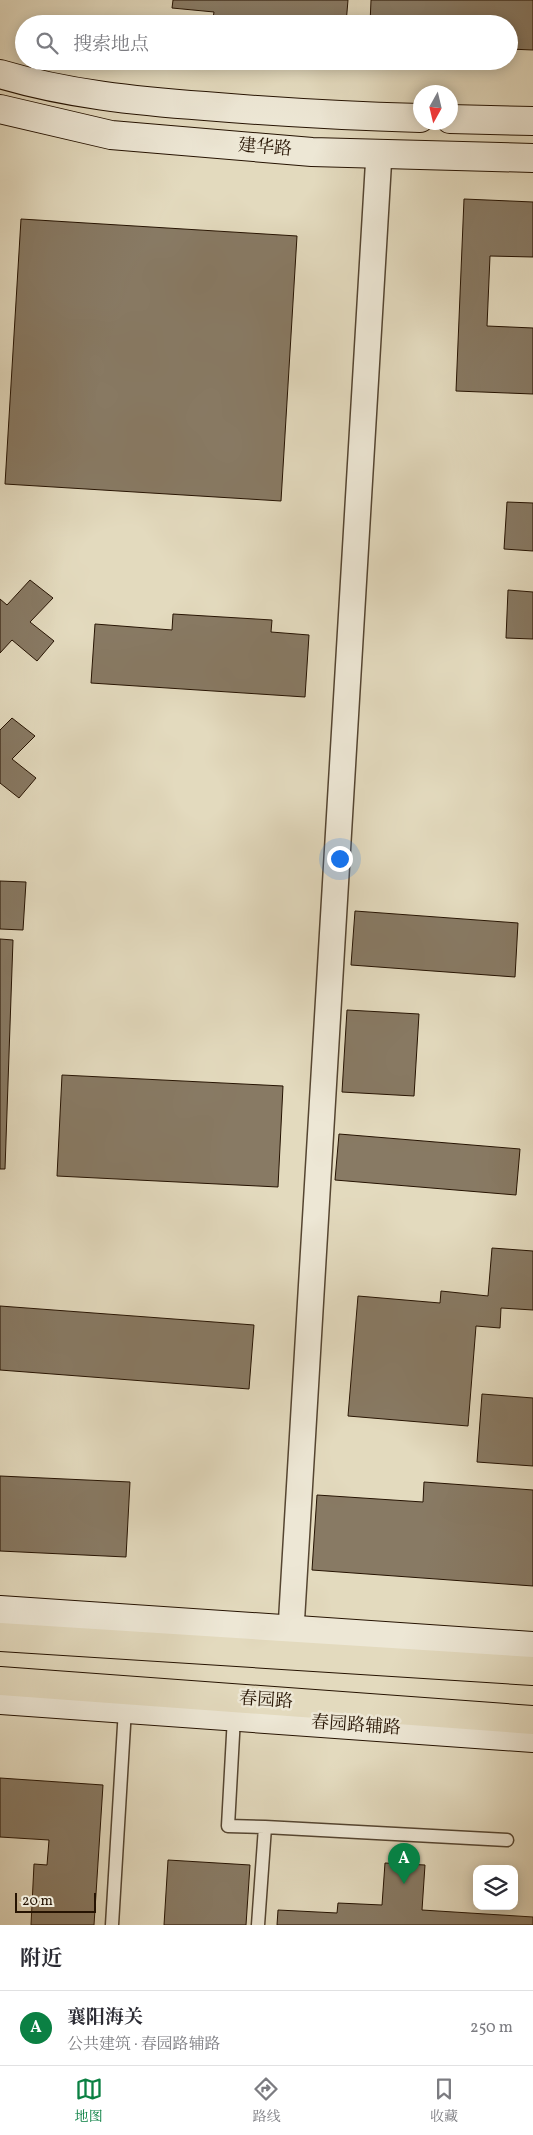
<!DOCTYPE html>
<html lang="zh">
<head>
<meta charset="utf-8">
<style>
  body { margin:0; font-family:Vollkorn,"Noto Serif SC",serif; background:#f2f2f3; color:#2b2b33 }
  .controls { position:absolute; right:15px; bottom:15px; display:grid; overflow:hidden; border-radius:10px; box-shadow:0 2px 12px #0003 }
  .controls button { width:45px; height:45px; display:grid; place-items:center; padding:0; border:0; border-bottom:1px solid #e1e1e2; background:#fff; color:#2b2b33; font:25px sans-serif }
  .compass { position:absolute; left:413px; top:85px; width:45px; height:45px; border-radius:50%; background:#fff; box-shadow:0 2px 12px #0003; rotate:188deg }
  .scale { position:absolute; left:15px; bottom:12px; width:81px; box-sizing:border-box; padding-left:5px; border:2px solid #261302; border-top:0; font-size:14px; line-height:18px; white-space:nowrap; color:#261302; -webkit-text-stroke:4px #ede7d5; paint-order:stroke }
  .you { position:absolute; left:339px; top:858px; width:18px; height:18px; margin:-12px; border:4px solid #fff; border-radius:50%; background:#1a73e8; box-shadow:0 0 0 8px #1a73e833 }
  .badge { display:grid; place-items:center; width:32px; height:32px; border-radius:50%; background:#0b8043; color:#fff; font-size:16px; font-weight:700 }
  .pin { position:absolute; translate:-50% -41px; filter:drop-shadow(0 1px 2px #0008) }
  .pin::after { content:''; position:absolute; top:26px; width:18px; height:15px; background:inherit; clip-path:polygon(0 0,100% 0,50% 100%) }
  .list { margin:0; padding:0; list-style:none }
  h2 { display:flex; justify-content:space-between; align-items:center; height:65px; margin:0; padding:0 20px; font-size:21px }
  h2 small { font-size:16px; font-weight:400; color:#7c7c81 }
  .list li { display:grid; grid-template-columns:32px 1fr auto; gap:15px; align-items:center; box-sizing:border-box; height:75px; padding:0 20px; border-top:1px solid #e1e1e2 }
  .list b { display:block; font-size:19px; white-space:nowrap }
  .list p { margin:0; font-size:16px; white-space:nowrap; color:#7c7c81 }
  .list em { font-size:16px; font-style:normal; color:#7c7c81 }
  .icon { flex:none; width:28px; height:28px; fill:none; stroke:currentColor; stroke-width:2; stroke-linecap:round; stroke-linejoin:round }
  .map { position:relative; flex:none; width:533px; height:1925px; overflow:hidden }
  .search { position:absolute; background:#fff; box-shadow:0 2px 12px #0003; left:15px; right:15px; top:15px; height:55px; display:flex; align-items:center; gap:12px; box-sizing:border-box; padding:0 18px; border-radius:28px; color:#7c7c81; font-size:19px }
  .sheet { height:140px; background:#fff }
  nav { display:flex; justify-content:space-around; align-items:center; box-sizing:border-box; height:70px; border-top:1px solid #e1e1e2; background:#fff; font-size:14px; color:#7c7c81 }
  nav a { display:grid; justify-items:center; gap:2px }
  nav .on { color:#0b8043 }
  .map>svg:first-child { display:block }
  .building { fill:#887a64; stroke:#261302 }
  .lines { fill:none; stroke-linecap:round; stroke-linejoin:round }
  .lane-casing { stroke:#554531; stroke-width:15 }
  .street-casing { stroke:#554531; stroke-width:28 }
  .secondary-casing { stroke:#261302; stroke-width:30 }
  .primary-casing { stroke:#261302; stroke-width:30 }
  .lane { stroke:#ede7d5; stroke-width:12 }
  .street { stroke:#ede7d5; stroke-width:25 }
  .secondary { stroke:#ede7d5; stroke-width:28 }
  .primary { stroke:#e3dabe; stroke-width:28 }
  .labels { text-anchor:middle; dominant-baseline:central; stroke-width:5; stroke-linejoin:round; paint-order:stroke }
  .street-label { font-size:18px; fill:#261302; stroke:#ede7d5 }
</style>
</head>
<body>
<div class="map">
<svg width="533" height="1925" viewBox="0 0 533 1925">
  <rect width="100%" height="100%" fill="#e3dabe"/>
  <filter id="stains"><feTurbulence type="fractalNoise" baseFrequency=".004" numOctaves="4"/><feColorMatrix values="0 0 0 0 .2 0 0 0 0 .09 0 0 0 0 .02 0 0 0 .5 -.17"/></filter>
  <radialGradient id="worn" r=".72"><stop offset=".6" stop-color="#630" stop-opacity="0"/><stop offset="1" stop-color="#630" stop-opacity=".3"/></radialGradient>
  <path class="building" d="M173 0H348L346 24 298 20V24H212L214 12 172 8Z
    M371 0H533V50L509 49V24H370Z
    M464 199 533 202V257L490 256 487 326 533 328V394L456 391Z
    M21 219 297 236 281 501 5 484Z
    M507 502 533 503V551L504 549Z
    M30 580 53 598 30 622 54 641 37 661 12 640 0 653V599L7 605Z
    M508 590 533 592V639L506 638Z
    M173 614 272 620 271 632 309 635 305 697 91 683 95 624 172 630Z
    M12 718 35 736 12 759 36 778 19 798 0 783V730Z
    M0 881 26 882 23 930 0 929Z
    M355 911 518 923 515 977 351 965Z
    M0 939 13 940 5 1169H0Z
    M347 1010 419 1014 414 1096 342 1092Z
    M62 1075 283 1086 278 1187 57 1176Z
    M339 1134 520 1149 516 1195 335 1180Z
    M492 1248 533 1251V1310L501 1308 500 1328 476 1326 468 1426 348 1416 358 1296 440 1303 441 1291 488 1296Z
    M0 1306 254 1325 249 1389 0 1370Z
    M482 1394 533 1398V1466L477 1462Z
    M0 1476 130 1482 126 1557 0 1551Z
    M424 1482 533 1490V1586L312 1570 317 1495 423 1502Z
    M0 1778 103 1785 94 1925H31L34 1864 47 1865 49 1840 0 1837Z
    M168 1860 250 1865 246 1925H164Z
    M385 1863 425 1865 422 1910 533 1917V1925H277L278 1910 337 1913 338 1903 382 1905Z"/>
  <g class="lines">
    <defs>
      <path id="lane" d="M234 1717 228 1826 265 1827 258 1925
        M265 1827 507 1840
        M112 1925 125 1709"/>
      <path id="street" d="M291 1629 379 154"/>
      <path id="secondary" d="M0 74C67 94 136 101 205 106 277 112 348 116 420 118
        M0 109 111 135 312 152 533 158
        M450 119 533 121
        M0 1610 533 1646
        M0 1700 533 1738"/>
      <path id="primary" d="M0 1637 533 1671
        M0 1681 533 1720"/>
    </defs>
    <use href="#lane" class="lane-casing"/>
    <use href="#street" class="street-casing"/>
    <use href="#secondary" class="secondary-casing"/>
    <use href="#primary" class="primary-casing"/>
    <use href="#lane" class="lane"/>
    <use href="#street" class="street"/>
    <use href="#secondary" class="secondary"/>
    <use href="#primary" class="primary"/>
  </g>
  <g class="labels">
    <g class="street-label">
      <text transform="translate(265 148) rotate(5)">建华路</text>
      <text transform="translate(266 1701) rotate(4)">春园路</text>
      <text transform="translate(356 1726) rotate(4)">春园路辅路</text>
    </g>
  </g>
  <rect width="100%" height="100%" filter="url(#stains)"/>
  <rect width="100%" height="100%" fill="url(#worn)"/>
</svg>
<div class="controls">
<button><svg class="icon" aria-label="layers" viewBox="0 0 24 24"><path d="M12 4l9 5-9 5-9-5zM3 14l9 5 9-5"/></svg></button>
</div>
<svg class="compass" viewBox="-18 -18 36 36"><path d="M0-13l5 13h-10z" fill="#e53935"/><path d="M0 13l5-13h-10z" fill="#7c7c81"/></svg>
<div class="scale">20 m</div>
<div class="you"></div>
<div class="pin badge" style="left:404px;top:1884px">A</div>
<div class="search"><svg class="icon" aria-label="search" viewBox="0 0 24 24"><circle cx="10" cy="10" r="6"/><path d="M15 15l6 6"/></svg>搜索地点</div>
</div>
<section class="sheet">
<h2>附近<small></small></h2>
<ul class="list">
<li><span class="badge">A</span><div><b>襄阳海关</b><p>公共建筑 · 春园路辅路</p></div><em>250 m</em></li>
</ul>
</section>
<nav>
<a class="on"><svg class="icon" aria-label="map" viewBox="0 0 24 24"><path d="M3 6l6-2 6 2 6-2v14l-6 2-6-2-6 2zM9 4v14M15 6v14"/></svg>地图</a>
<a><svg class="icon" aria-label="directions" viewBox="0 0 24 24"><path d="M12 3l9 9-9 9-9-9zM9 14v-3h6M13 9l2 2-2 2"/></svg>路线</a>
<a><svg class="icon" aria-label="saved" viewBox="0 0 24 24"><path d="M7 4h10v16l-5-4-5 4z"/></svg>收藏</a>
</nav>
</body>
</html>
